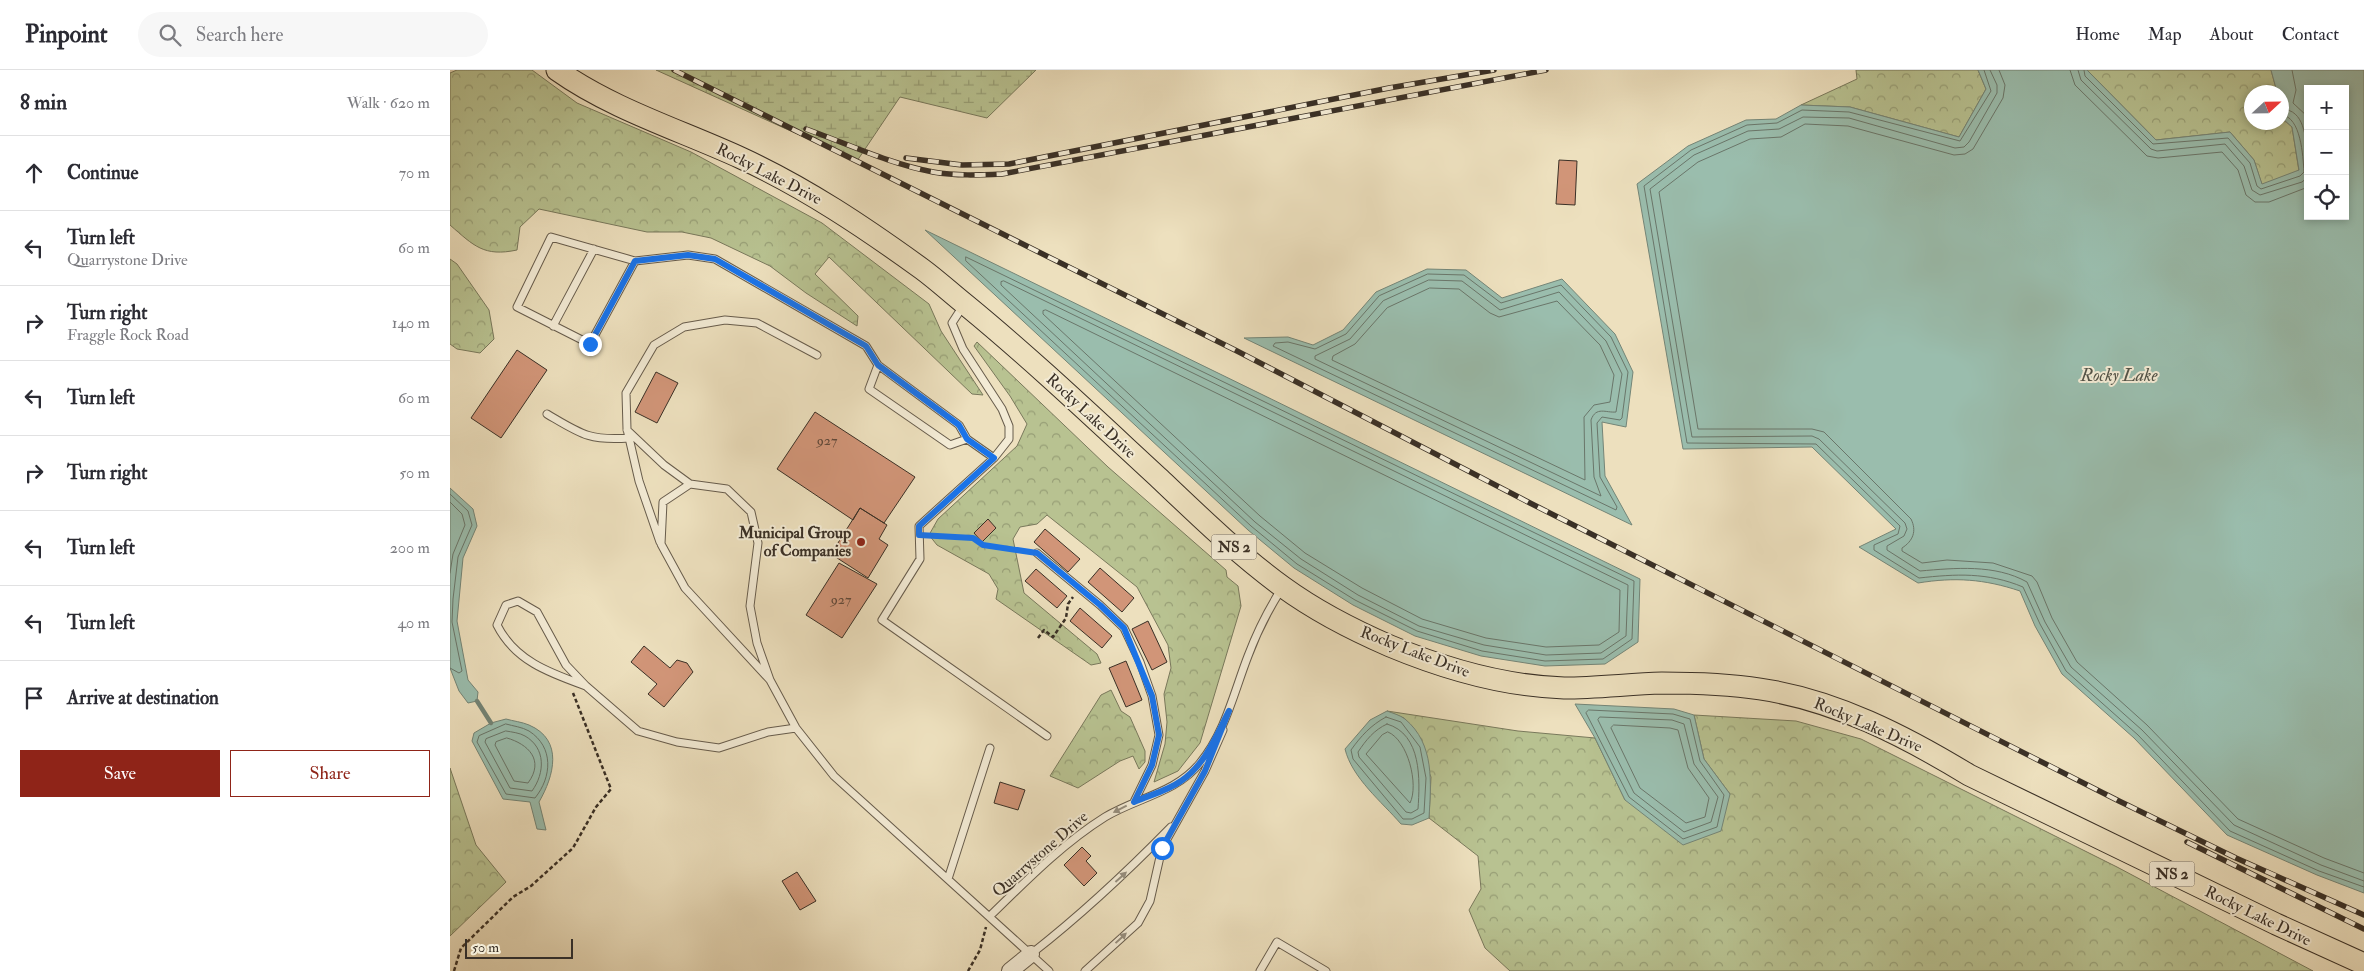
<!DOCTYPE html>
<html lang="en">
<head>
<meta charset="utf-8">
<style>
  body { margin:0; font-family:"IM FELL Double Pica",serif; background:#f7f7f7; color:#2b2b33 }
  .controls { position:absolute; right:15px; top:15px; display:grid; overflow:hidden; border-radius:0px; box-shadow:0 2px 8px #0003 }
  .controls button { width:45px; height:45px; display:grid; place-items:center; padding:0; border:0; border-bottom:1px solid #e1e1e2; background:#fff; color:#2b2b33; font:25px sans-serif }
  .compass { position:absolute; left:1794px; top:15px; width:45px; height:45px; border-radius:50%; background:#fff; box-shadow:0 2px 8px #0003; rotate:68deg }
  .scale { position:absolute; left:15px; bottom:12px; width:108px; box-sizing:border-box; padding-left:5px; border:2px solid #3a3026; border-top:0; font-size:14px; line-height:18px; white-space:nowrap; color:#3a3026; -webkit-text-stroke:4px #f3ebd5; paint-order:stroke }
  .stop { position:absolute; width:15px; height:15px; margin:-11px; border:4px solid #1a73e8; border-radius:50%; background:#fff }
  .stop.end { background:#1a73e8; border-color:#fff; box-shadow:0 1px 5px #0008 }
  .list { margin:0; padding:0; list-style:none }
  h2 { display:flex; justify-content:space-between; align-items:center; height:65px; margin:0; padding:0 20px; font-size:21px }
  h2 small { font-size:16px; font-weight:400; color:#7c7c81 }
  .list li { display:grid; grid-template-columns:32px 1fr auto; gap:15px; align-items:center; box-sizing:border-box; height:75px; padding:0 20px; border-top:1px solid #e1e1e2 }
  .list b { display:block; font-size:19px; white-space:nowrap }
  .list p { margin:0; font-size:16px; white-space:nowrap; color:#7c7c81 }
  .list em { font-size:16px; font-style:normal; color:#7c7c81 }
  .actions { display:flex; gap:10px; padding:15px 20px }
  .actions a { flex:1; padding:11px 0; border:1px solid #8f2418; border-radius:0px; text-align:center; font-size:18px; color:#8f2418 }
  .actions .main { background:#8f2418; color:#fff }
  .icon { flex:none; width:28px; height:28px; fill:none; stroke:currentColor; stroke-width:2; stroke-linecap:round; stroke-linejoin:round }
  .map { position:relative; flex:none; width:1914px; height:901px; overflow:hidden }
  header { display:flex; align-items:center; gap:30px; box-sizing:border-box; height:70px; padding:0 25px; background:#fff; border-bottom:1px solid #e1e1e2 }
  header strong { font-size:24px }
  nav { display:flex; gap:28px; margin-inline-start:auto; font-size:18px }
  .search { width:350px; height:45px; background:#f7f7f7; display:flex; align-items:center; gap:12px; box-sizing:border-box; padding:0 18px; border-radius:28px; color:#7c7c81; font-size:19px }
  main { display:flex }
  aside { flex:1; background:#fff }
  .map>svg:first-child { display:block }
  .forest { fill:url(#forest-crowns); stroke:#79795c }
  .wetland { fill:url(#wetland-marsh); stroke:#79795c }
  .water { fill:#9abdad; stroke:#748577; fill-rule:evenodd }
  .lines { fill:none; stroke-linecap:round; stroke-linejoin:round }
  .shore { stroke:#6a766a; stroke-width:1 }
  .stream { stroke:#748577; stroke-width:4.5 }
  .building { fill:#d19578; stroke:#3a3026 }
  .service-casing { stroke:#675c4c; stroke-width:9 }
  .tertiary-casing { stroke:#675c4c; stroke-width:18 }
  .primary-casing { stroke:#3a3026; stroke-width:23 }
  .path { stroke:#3a3026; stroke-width:2.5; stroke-dasharray:4 2.5; stroke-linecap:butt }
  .service { stroke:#f3ebd5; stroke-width:7 }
  .tertiary { stroke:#f3ebd5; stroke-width:16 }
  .primary { stroke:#ede0be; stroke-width:21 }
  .rail-casing { stroke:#3a3026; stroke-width:5.5 }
  .rail { stroke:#f3ebd5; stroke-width:4; stroke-dasharray:11; stroke-linecap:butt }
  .oneway { fill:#968e7e }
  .route { stroke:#1a73e8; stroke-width:6 }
  .poi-dot { fill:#8f2418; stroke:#f3ebd5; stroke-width:2 }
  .labels { text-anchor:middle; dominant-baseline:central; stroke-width:4; stroke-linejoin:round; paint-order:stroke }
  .number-label { font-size:14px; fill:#60493a }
  .shield { fill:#f3ebd5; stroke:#72685a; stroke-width:1 }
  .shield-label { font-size:15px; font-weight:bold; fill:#3a3026 }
  .street-label { font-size:16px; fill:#3a3026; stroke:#f3ebd5 }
  .poi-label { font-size:16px; font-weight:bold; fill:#3a3026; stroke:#f3ebd5; text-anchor:end }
  .water-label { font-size:18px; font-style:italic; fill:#525348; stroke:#f3ebd5 }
</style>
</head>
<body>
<header>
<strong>Pinpoint</strong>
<div class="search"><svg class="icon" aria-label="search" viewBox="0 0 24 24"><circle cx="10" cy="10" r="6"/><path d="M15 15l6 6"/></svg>Search here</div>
<nav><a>Home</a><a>Map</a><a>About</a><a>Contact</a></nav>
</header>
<main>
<aside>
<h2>8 min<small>Walk · 620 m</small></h2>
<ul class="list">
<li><svg class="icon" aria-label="ahead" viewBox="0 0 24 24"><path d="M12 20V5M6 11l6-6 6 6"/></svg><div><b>Continue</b></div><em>70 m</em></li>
<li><svg class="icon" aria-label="left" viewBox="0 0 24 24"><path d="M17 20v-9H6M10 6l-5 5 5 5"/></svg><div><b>Turn left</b><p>Quarrystone Drive</p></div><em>60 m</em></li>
<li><svg class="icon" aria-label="right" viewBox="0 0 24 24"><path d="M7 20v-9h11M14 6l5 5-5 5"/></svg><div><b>Turn right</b><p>Fraggle Rock Road</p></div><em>140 m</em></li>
<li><svg class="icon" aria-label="left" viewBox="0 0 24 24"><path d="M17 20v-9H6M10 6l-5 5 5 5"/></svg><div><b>Turn left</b></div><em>60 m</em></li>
<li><svg class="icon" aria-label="right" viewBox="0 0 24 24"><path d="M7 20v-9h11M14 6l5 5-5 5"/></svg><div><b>Turn right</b></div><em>50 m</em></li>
<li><svg class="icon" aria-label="left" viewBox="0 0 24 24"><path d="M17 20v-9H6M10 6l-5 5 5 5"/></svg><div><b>Turn left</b></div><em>200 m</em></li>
<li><svg class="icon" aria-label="left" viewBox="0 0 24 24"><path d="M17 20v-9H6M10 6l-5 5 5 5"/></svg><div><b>Turn left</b></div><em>40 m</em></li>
<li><svg class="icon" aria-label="arrive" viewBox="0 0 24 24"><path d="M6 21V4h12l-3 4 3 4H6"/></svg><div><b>Arrive at destination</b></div></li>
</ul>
<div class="actions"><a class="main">Save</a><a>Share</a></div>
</aside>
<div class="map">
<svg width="1914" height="901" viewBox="0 0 1914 901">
  <defs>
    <pattern id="forest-crowns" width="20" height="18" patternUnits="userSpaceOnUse" patternTransform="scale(1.25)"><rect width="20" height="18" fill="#b8c291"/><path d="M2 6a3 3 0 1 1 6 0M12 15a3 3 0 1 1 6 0" fill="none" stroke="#979e76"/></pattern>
    <pattern id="wetland-marsh" width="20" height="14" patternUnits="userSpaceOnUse" patternTransform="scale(1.25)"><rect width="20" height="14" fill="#b8c291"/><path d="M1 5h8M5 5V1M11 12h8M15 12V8" fill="none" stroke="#979e76"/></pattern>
  </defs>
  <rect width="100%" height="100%" fill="#ede0be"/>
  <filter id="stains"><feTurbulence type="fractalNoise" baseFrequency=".004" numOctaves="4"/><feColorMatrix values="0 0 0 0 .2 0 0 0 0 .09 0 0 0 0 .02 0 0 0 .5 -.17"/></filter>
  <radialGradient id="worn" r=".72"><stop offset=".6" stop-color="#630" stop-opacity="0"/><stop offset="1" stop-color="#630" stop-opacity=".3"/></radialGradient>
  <path class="forest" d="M7 0H82L127 33 241 82 372 153 479 234 491 261 533 325 522 324 379 187 365 204 408 246 407 256 356 223 320 196 261 168 232 162H197L89 139 70 157 67 180C34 187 24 176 0 155V3Z
    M1406 0H1528L1536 19 1509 67 1400 37 1351 35 1407 9Z
    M1637 0H1821L1827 22H1802V52H1832V44L1833 49 1842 57 1849 101 1812 115 1804 90 1780 62 1706 70Z
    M0 189 7 194 39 240 44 269 30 283 7 279 0 274Z
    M527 272 658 397 776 500 777 507 788 516 791 536 750 673 728 701 704 712 715 674 717 652 714 624 721 598 718 575 687 517 597 445 587 454 570 457 563 469 574 523 647 584 651 593 641 595 546 529 548 519 539 504 487 475 479 465 488 449 567 376 577 354 560 326 524 276Z
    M661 620 671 641 680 647 695 681V692L689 699 683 686 670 691 628 718 600 706 651 625Z
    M937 641 1068 661 1145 668 1175 730 1280 724 1254 689 1244 645 1346 651 1411 669 1667 797 1863 901H1060L1035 878 1019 840 1031 819 1028 786 979 748 981 707 954 648Z
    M0 698 26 775 56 812 0 866Z"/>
  <path class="wetland" d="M206 0H586L537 48 450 27 407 91Z"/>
  <path class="water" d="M1528 0H1637L1706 70 1780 62 1804 90 1812 114 1849 100 1842 57 1833 49 1832 22H1827L1821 0H1914V823L1867 805 1777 765 1684 668 1612 604 1585 556 1570 521C1534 509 1505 507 1468 513L1409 477 1446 459 1362 377 1233 379 1187 114 1238 76 1296 50 1326 49 1351 35 1400 37 1509 67 1536 19ZM1858 19H1895V146H1858Z
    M475 160 1190 509 1188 572 1155 594 1095 596 1031 586 965 566 903 535 844 498 798 460Z
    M977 199 1016 200 1052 228 1112 209 1165 264 1183 302 1176 357 1152 352 1155 406 1182 455 794 268 838 267 863 275 893 260 926 222Z
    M0 418 23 439 27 456 13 488 7 551 18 610 28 622 27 631 18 633 9 621 0 598Z
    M1125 634 1224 639 1244 645 1254 689 1280 724 1271 761 1233 775 1175 730 1145 668Z
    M937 641C942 643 950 645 955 649 985 674 981 713 979 748L962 755 951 754C932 732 902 708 895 679L920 650Z
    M56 649C63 651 72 652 79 655 114 670 104 706 89 732L96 760 87 759 80 732 53 729 22 671 24 663 41 653Z"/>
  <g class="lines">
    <path class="shore" d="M1534 0 1541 21 1510 71 1399 42 1352 40 1327 53 1297 55 1241 80 1194 116 1237 373 1366 374 1450 456 1448 464 1424 475V480L1469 508C1506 504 1537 502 1573 517L1590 554 1616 601 1688 665 1780 761 1869 801 1914 817
      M1540 0 1547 15V23L1519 72 1514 77 1505 78 1399 48 1353 47 1329 59 1298 61 1244 85 1200 119 1242 367 1362 366 1369 369 1455 453 1457 459 1454 466 1437 476V480L1470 501C1505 498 1545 494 1577 512L1595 552 1621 597 1692 660 1784 755 1871 795 1914 811
      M1549 0 1555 15 1553 28 1523 79 1515 84 1504 85 1398 56 1355 54 1331 67 1300 69 1248 92 1209 122 1248 359H1362L1374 362 1461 449C1467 461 1463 471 1452 478V481L1472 493 1497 490 1543 493 1582 506 1587 512 1602 548 1627 592 1697 655 1788 749 1874 788 1914 803
      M1620 0 1625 15 1697 86 1708 88 1772 82 1788 100 1796 125 1805 132H1819L1858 117
      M1628 0 1631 10 1701 79 1707 81 1775 74 1794 96 1802 120 1810 125 1852 112 1858 107
      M1634 0 1635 6 1703 74 1778 68 1800 93 1807 116 1811 119 1850 106 1854 102C1853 86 1851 47 1832 45
      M1842 0 1846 20 1843 33 1858 47
      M1832 39C1855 40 1855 67 1858 85
      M516 187 1184 511 1182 569 1153 589 1095 591 1032 581 967 561 905 530 847 494 801 456 516 191Z
      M978 204 1014 205 1051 233 1111 215 1161 267 1178 302 1172 348 1170 350 1152 347 1147 353 1150 407 1167 437 1166 440 823 276 825 273 838 272 865 279 896 264 929 226Z
      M979 210 1012 211 1050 240 1109 222 1156 271 1172 304 1166 342C1156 343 1146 336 1141 350L1144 407 1151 426 865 289V286L900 269 933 231Z
      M554 211 1178 515 1176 566 1151 583 1096 585 1034 575 969 556 908 525 851 489 805 452 551 215V212Z
      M980 218 1009 219 1040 243 1049 247 1107 231 1150 275 1164 305 1160 332 1144 335 1134 347 1135 410 882 290 883 286 905 274 937 238Z
      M596 240 1170 520 1169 562 1149 575 1096 577 1036 568 972 549 912 518 855 483 810 446 593 244V241Z
      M0 424 18 441 22 455 8 487 3 529 2 552 12 601 9 603 0 598
      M0 432 12 444 15 455 3 484 0 503
      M1139 640 1223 644 1240 649 1250 691 1274 725 1267 757 1233 769 1179 727 1136 643Z
      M936 647 951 652 970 677 976 708 974 743 962 749H953L903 689 901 680C911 666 921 655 936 647Z
      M1150 647 1222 650 1234 654 1244 694 1268 727 1261 752 1234 762 1184 723 1148 650Z
      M56 654C63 656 72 657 79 661 104 677 102 707 85 728L56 724 27 672 29 666Z
      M937 654C972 664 970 710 968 739L961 743 956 742 909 687 908 682C916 670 924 660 937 654Z
      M1164 655 1220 658 1228 660 1238 698 1259 728 1255 747 1236 753 1190 718 1161 658Z
      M56 661C62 662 70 663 75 666 96 678 95 703 82 721L60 718 35 672 36 669Z
      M938 662C958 670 969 715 960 733L916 684 932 665Z
      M57 668C78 674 95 690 78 713L64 711 45 675 46 672Z"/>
    <path class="stream" d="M27 631 41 653"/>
  </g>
  <path class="building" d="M1109 90 1127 91 1125 135 1106 134Z
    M67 280 97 300 51 368 21 348Z
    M206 302 228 313 207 353 185 342Z
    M365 342 465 407 434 453 410 438 403 450 327 399Z
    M410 438 437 455 429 469 438 475 418 508 381 484Z
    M538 449 546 458 532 472 524 463Z
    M595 459 630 489 618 502 584 472Z
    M389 493 427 514 392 568 356 545Z
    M650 498 684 528 672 542 638 512Z
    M586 499 617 526 607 538 575 511Z
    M630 538 662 566 652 578 620 551Z
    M698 551 717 592 702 600 682 559Z
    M194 576 220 598 227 590 237 593 243 602 214 637 198 624 207 614 181 592Z
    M676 591 692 630 676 637 659 598Z
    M550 712 575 720 568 740 544 733Z
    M632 777 641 786 636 791 647 803 634 816 614 795Z
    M347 802 366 831 350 840 332 811Z"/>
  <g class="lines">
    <defs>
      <path id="service" d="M185 191 140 274 67 237 101 167 185 191 238 185 265 189 416 276 428 295 509 355 517 369 544 388
        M513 236 502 253 513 279 552 339 559 356V369L544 388 469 456 470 489 432 550 597 666
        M103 256 144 179
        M428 295 419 319 500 375 517 369
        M97 344C131 364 139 371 179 368
        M177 360 214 395 240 414
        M210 472 189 411 177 359 176 323 204 275 234 257 275 250 307 253 367 285
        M587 483 650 535 674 558 690 592 702 626 709 665 702 695 684 732
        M320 610 235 518 211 474 213 432 240 414 277 419 301 442 308 473 300 536 307 573 320 610 346 658 384 706 599 901
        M136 616C100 603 65 591 47 555L56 535 68 531 87 542 116 595 136 616 188 661 227 672 269 678 318 662 346 658
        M498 809 540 678
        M540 846C576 811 612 774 655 747 686 728 726 723 750 693 775 663 784 622 798 586 807 562 818 540 832 518
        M581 884C631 845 677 802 721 757
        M635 901 688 853 700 831 712 778 755 701 773 660
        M810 901 827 872 876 901"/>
      <path id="tertiary" d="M560 901 581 884"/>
      <path id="primary" d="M107 0C162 39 230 60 291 88 356 118 414 157 472 199 487 210 501 223 516 235 583 290 646 350 710 409 749 446 789 485 833 517 866 541 903 560 940 576 995 599 1055 616 1114 618 1146 618 1179 614 1212 613 1243 613 1278 614 1310 619 1385 630 1455 666 1519 705L1826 854 1914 894"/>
    </defs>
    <use href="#service" class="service-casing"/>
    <use href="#tertiary" class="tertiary-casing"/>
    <use href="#primary" class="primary-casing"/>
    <path class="path" d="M480 465 523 467 533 475 579 481
      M588 568 594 560 603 567 616 548 618 534 623 527
      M4 901 11 878 63 827 81 816 123 778 146 737 161 719 123 623
      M518 901 530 880 536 857"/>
    <use href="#service" class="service"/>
    <use href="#tertiary" class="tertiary"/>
    <use href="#primary" class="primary"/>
    <defs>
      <path id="rail" d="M224 0 787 281 1080 433 1669 731 1786 788 1914 845
        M356 59C398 74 440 94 483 102 506 106 529 105 552 104L1096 0
        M456 88 512 95 559 94 939 18 1044 0
        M1737 772 1914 859"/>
    </defs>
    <use href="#rail" class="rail-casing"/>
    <use href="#rail" class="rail"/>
  </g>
  <defs><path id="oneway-solid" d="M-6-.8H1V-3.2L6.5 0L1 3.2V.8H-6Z" transform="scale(1.25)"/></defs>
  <g class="oneway">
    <use href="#oneway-solid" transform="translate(670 739) rotate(153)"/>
    <use href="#oneway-solid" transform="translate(671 807) rotate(-42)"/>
    <use href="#oneway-solid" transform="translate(671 868) rotate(-43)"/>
  </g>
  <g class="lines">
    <path class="route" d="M140 274 185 191 238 185 265 189 416 276 428 295 509 355 517 369 544 388 469 456V465L523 468 533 475 587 483 650 535 674 558 702 626 709 665 702 695 684 732C700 725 717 721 731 711 755 695 766 666 779 641L755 701 712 778"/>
  </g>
  <circle class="poi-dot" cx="411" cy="472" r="5"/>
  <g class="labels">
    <g class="number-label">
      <text x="377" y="370">927</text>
      <text x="391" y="529">927</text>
    </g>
    <g class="shield">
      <rect x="761.5" y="464.5" width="45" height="25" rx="4"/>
      <rect x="1699.5" y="791.5" width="45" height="25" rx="4"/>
    </g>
    <g class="shield-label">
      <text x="784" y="477">NS 2</text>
      <text x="1722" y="804">NS 2</text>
    </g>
    <g class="street-label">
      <text transform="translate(319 104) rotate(27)">Rocky Lake Drive</text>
      <text transform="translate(641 346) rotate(43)">Rocky Lake Drive</text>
      <text transform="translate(965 582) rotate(21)">Rocky Lake Drive</text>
      <text transform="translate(1418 655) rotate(23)">Rocky Lake Drive</text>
      <text transform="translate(590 784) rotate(-41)">Quarrystone Drive</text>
      <text transform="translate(1808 846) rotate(26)">Rocky Lake Drive</text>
    </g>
    <g class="poi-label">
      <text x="401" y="463">Municipal Group<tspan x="401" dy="18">of Companies</tspan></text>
    </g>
    <g class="water-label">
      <text x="1669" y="305">Rocky Lake</text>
    </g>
  </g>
  <rect width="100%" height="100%" filter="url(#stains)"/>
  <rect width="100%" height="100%" fill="url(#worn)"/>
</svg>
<div class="controls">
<button>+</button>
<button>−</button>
<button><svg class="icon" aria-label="locate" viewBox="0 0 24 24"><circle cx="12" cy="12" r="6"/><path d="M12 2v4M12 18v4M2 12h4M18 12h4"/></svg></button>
</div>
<svg class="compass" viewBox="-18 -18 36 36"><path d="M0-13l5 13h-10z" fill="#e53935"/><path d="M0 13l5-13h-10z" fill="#7c7c81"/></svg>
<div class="scale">50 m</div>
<div class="stop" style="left:712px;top:778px"></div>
<div class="stop end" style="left:140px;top:274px"></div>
</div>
</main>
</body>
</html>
